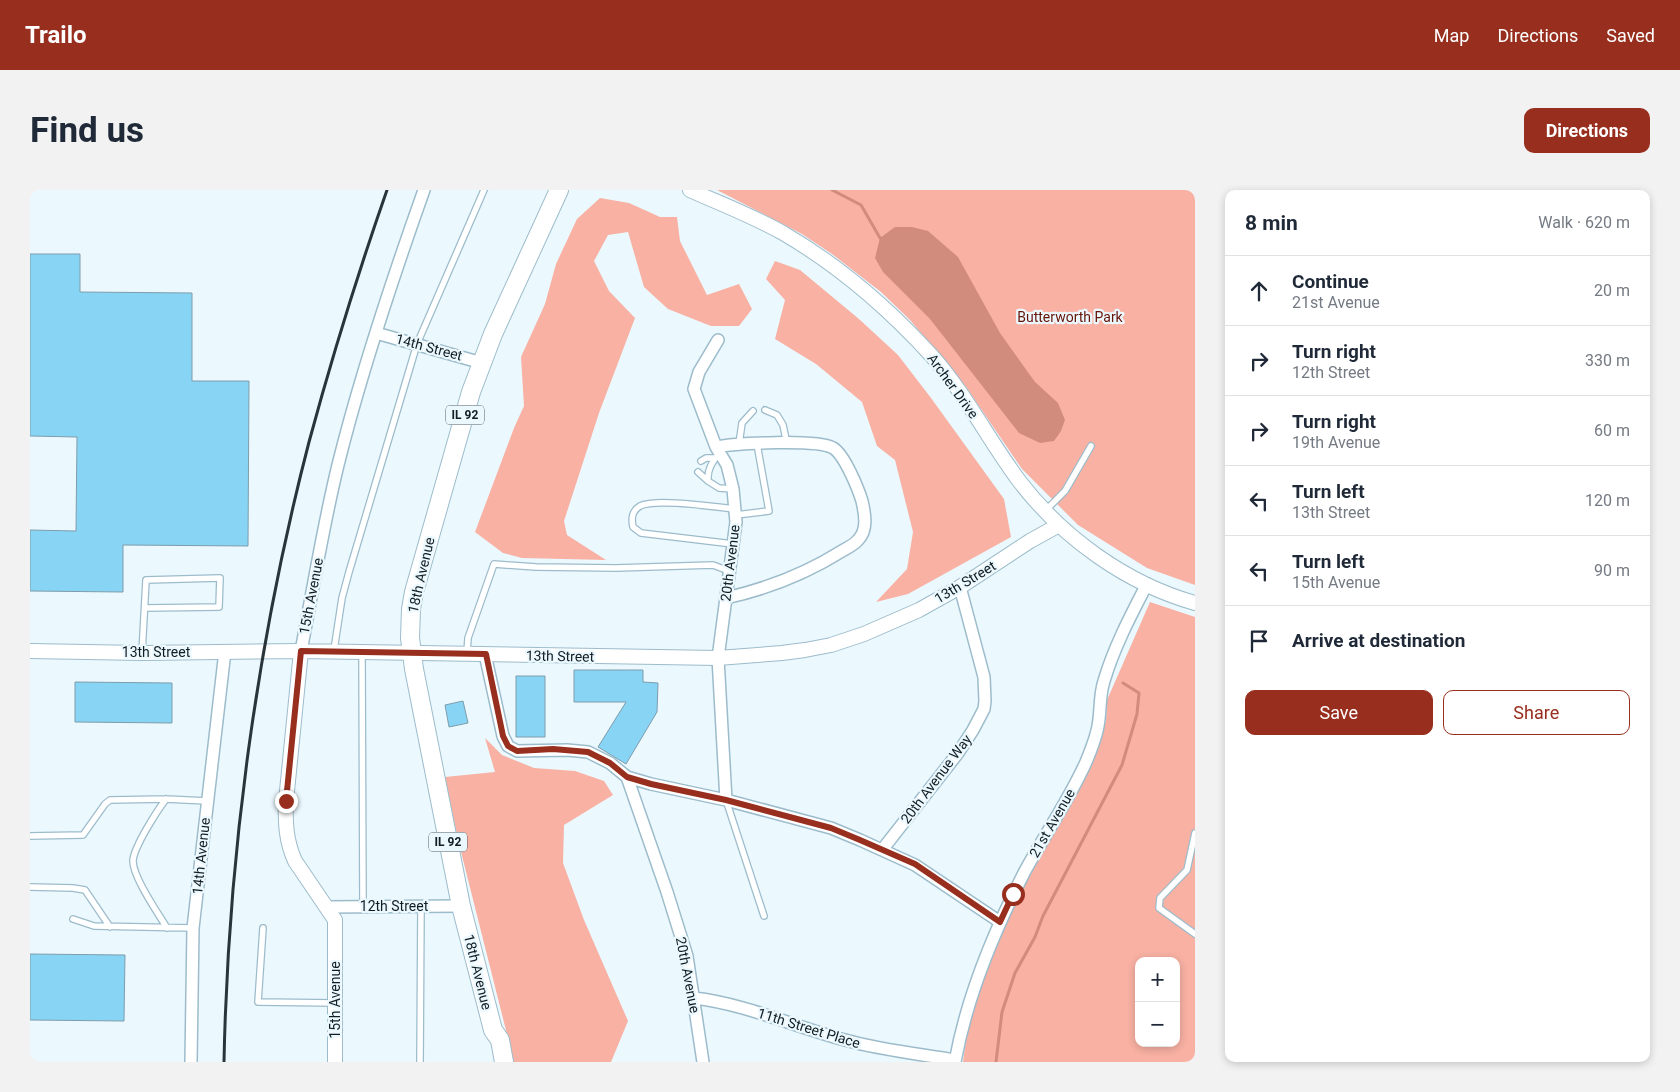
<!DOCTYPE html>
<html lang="en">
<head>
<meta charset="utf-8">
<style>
  body { margin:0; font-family:Roboto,sans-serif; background:#f2f2f3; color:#1f2937 }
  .controls { position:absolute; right:15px; bottom:15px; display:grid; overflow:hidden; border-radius:10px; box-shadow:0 2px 8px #0003 }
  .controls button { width:45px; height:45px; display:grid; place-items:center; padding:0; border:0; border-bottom:1px solid #e0e1e3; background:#fff; color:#1f2937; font:25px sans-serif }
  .stop { position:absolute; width:15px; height:15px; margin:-11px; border:4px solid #982e1e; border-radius:50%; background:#fff }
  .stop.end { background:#982e1e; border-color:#fff; box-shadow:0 1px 5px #0008 }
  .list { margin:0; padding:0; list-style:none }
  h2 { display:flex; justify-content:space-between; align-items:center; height:65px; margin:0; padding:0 20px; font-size:21px }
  h2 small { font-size:16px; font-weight:400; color:#747a83 }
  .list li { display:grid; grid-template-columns:32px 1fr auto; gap:15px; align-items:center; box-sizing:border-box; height:70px; padding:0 20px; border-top:1px solid #e0e1e3 }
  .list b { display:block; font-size:19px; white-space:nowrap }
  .list p { margin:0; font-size:16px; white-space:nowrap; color:#747a83 }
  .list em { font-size:16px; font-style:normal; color:#747a83 }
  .actions { display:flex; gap:10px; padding:15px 20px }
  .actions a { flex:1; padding:11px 0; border:1px solid #982e1e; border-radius:10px; text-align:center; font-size:18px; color:#982e1e }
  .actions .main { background:#982e1e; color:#fff }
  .icon { flex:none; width:28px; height:28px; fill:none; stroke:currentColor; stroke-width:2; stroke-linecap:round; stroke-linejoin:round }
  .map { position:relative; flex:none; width:1165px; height:872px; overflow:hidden; border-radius:10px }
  header { display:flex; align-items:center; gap:30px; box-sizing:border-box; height:70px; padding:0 25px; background:#982e1e; color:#fff }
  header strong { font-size:24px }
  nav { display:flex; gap:28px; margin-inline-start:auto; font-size:18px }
  .intro { display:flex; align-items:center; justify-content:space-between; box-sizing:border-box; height:120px; padding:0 30px }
  h1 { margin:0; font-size:35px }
  .button { padding:12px 22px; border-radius:10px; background:#982e1e; color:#fff; font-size:18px; font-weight:700 }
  main { display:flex; gap:30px; padding:0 30px }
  aside { flex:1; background:#fff; border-radius:10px; box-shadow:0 2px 8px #0003 }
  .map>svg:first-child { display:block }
  .green { fill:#f8b1a3; fill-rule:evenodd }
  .water { fill:#d18c7e }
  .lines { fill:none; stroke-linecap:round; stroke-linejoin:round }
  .stream { stroke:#d18c7e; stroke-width:3 }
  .building { fill:#88d4f5; stroke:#7e9dab }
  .service-casing { stroke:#9dbccb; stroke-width:8 }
  .minor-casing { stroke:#9dbccb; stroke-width:14 }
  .tertiary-casing { stroke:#9dbccb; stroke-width:16 }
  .primary-casing { stroke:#9dbccb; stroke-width:20 }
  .service { stroke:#fff; stroke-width:5.5 }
  .minor { stroke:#fff; stroke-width:11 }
  .tertiary { stroke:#fff; stroke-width:14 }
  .primary { stroke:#fff; stroke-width:18 }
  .rail { stroke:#29353a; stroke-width:3 }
  .route { stroke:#982e1e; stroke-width:6 }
  .labels { text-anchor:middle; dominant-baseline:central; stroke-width:4.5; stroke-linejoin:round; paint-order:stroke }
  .shield { fill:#ebf8fe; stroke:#525f64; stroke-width:1 }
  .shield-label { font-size:12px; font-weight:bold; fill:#111d22 }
  .park-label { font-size:14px; fill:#671407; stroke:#ebf8fe }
  .street-label { font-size:14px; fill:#111d22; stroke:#ebf8fe }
</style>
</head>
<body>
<header>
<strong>Trailo</strong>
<nav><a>Map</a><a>Directions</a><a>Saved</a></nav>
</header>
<div class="intro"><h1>Find us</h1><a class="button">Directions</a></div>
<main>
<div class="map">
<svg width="1165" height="872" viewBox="0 0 1165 872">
  <rect width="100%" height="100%" fill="#ebf8fe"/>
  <path class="green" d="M687 0H1165V395L1117 378 1048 335 992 279 936 197 880 130 851 102 802 64 772 44Z
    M570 8 599 13 630 27H647L650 51 677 105 709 94 722 119 709 136H681L638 119 614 97 598 42 578 45 564 71 579 101 605 128 569 223 534 331 537 345 576 370 492 368 473 363 445 342 484 238 494 216 491 167 515 114 526 74 547 29Z
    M745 71 770 80 829 129 868 165 901 208 974 309 981 347 878 404 846 412 877 379 883 342 865 270 847 256 832 212 786 174 745 149 755 110 736 89Z
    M1120 412 1165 427V872H933L937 842 947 807 971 745 997 688 1069 551 1076 531 1077 510ZM1109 771H1146V853H1109Z
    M455 548 472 565 504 578 545 581 574 591 583 605 534 635 533 673 554 730 598 831 581 872H484L428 650 415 587 465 582Z"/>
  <path class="water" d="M865 37H882L898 41 928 67 970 143 1005 192 1028 213 1035 230 1031 241 1024 251 1010 253 989 243 900 129 853 82 845 68 850 48Z"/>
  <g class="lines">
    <path class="stream" d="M802 0 831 15 850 48
      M966 872 972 822 985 783 1005 747 1013 726 1092 575 1107 524 1109 503 1093 493"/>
  </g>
  <path class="building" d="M0 64H50V102L162 103V191H219L218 356 93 355V402L0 401V340L46 341 47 247 0 246Z
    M544 480H613V492L628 493 627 522 596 574 568 557 596 512H544Z
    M486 486H515V547H486Z
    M45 492 142 493V533L45 532Z
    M433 511 438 533 419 537 415 515Z
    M0 764 95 765 94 831 0 830Z"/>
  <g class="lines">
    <defs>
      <path id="service" d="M735 220 747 225 753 235 757 254
        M709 254 712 233 723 221
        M690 263C682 271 677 280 678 291L689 298 703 299
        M671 271 676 268H685
        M668 282 678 291
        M1015 321 1035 301 1061 256
        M706 325 739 321 727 254
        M703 354 611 343 603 337C601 328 602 321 610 316 626 308 685 317 705 319
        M304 460 312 408 319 382 387 154 454 0
        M332 462 333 717
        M112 463 116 390 190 388 189 417 115 418
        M437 463 438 448 464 374 506 377 586 378 683 375 699 381
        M136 609C127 621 105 655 103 670 102 686 128 723 137 738
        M696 610 734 726
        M1165 643 1157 680 1130 708 1129 718 1165 744
        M0 646 53 645 75 614 80 610 136 609 177 611
        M0 697 43 698 55 700 80 737
        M43 729 64 736 163 738
        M233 738 228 812 305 813
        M390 872 391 716"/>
      <path id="minor" d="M346 143 452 173
        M688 150 669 182 664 199 686 257 697 275 703 299 706 332 688 468 696 610
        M686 257C705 253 788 249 803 258 814 264 828 298 832 311 835 324 838 340 828 350 824 355 817 358 812 361 777 383 736 399 696 408
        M271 461C283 399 293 336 308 275 331 182 362 90 394 0
        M455 464 473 546 478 556 487 561 537 560 558 562 580 573 597 587 621 594 696 610 801 638 830 650 885 675 970 732
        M597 587 637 702 657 766 673 872
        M852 660 928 563 943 540 954 519 955 511 954 487 930 397
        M297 717 431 716
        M664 808C716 814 765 837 815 850 851 860 889 864 925 870
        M161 872 163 738 195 461
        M925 872C937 805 964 741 995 681 1015 644 1039 610 1056 572 1061 560 1066 548 1068 536 1071 521 1069 506 1074 491 1084 457 1101 425 1117 394"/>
      <path id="tertiary" d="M660 0C691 14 723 26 753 43 808 75 858 118 901 165 936 204 959 251 990 292 1033 348 1097 394 1165 413
        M0 461 112 463 271 461 688 468 752 463 775 460 801 455 834 444 889 420 930 397 1000 351 1029 335
        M271 461 256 611C255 632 256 651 265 671L305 730V872"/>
      <path id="primary" d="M474 872 470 850 463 840 431 716 384 479 380 448 381 419 384 402 441 202 463 144 529 0"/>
    </defs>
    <use href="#service" class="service-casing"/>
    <use href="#minor" class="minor-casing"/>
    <use href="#tertiary" class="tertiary-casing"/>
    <use href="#primary" class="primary-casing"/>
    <use href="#service" class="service"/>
    <use href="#minor" class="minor"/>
    <use href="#tertiary" class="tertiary"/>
    <use href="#primary" class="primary"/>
    <path class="rail" d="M194 872C198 666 227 452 279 252 302 167 328 83 357 0"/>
  </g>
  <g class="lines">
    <path class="route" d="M256 611 271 461 456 464 473 546 478 556 487 561 523 559 558 562 580 573 597 587 621 594 696 610 801 638 830 650 885 674 970 732 983 704"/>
  </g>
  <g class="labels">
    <g class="shield">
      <rect x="416" y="215.5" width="38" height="19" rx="4"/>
      <rect x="399" y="642.5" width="38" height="19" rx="4"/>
    </g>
    <g class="shield-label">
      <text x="435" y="225">IL 92</text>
      <text x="418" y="652">IL 92</text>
    </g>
    <g class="park-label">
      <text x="1040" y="127">Butterworth Park</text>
    </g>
    <g class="street-label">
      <text transform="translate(399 157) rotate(15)">14th Street</text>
      <text transform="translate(923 196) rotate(54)">Archer Drive</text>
      <text transform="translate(700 373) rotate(-83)">20th Avenue</text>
      <text transform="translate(391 385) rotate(-77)">18th Avenue</text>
      <text transform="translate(935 392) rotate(-31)">13th Street</text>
      <text transform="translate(281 406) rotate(-79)">15th Avenue</text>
      <text x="126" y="462">13th Street</text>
      <text transform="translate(530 466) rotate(1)">13th Street</text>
      <text transform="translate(906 589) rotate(-53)">20th Avenue Way</text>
      <text transform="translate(1022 633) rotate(-60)">21st Avenue</text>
      <text transform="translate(171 666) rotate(-84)">14th Avenue</text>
      <text x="364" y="716">12th Street</text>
      <text transform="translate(448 782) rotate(76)">18th Avenue</text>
      <text transform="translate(658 785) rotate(79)">20th Avenue</text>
      <text transform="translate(305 810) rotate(-90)">15th Avenue</text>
      <text transform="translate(779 838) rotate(17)">11th Street Place</text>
    </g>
  </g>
</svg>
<div class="controls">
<button>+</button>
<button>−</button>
</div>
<div class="stop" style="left:983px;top:704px"></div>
<div class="stop end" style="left:256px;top:611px"></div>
</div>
<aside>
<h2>8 min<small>Walk · 620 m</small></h2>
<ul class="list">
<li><svg class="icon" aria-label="ahead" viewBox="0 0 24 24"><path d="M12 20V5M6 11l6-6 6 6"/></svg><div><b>Continue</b><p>21st Avenue</p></div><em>20 m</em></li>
<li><svg class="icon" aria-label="right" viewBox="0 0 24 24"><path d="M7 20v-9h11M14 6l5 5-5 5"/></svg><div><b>Turn right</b><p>12th Street</p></div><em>330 m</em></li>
<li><svg class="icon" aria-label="right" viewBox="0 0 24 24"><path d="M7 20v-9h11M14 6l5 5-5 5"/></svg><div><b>Turn right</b><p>19th Avenue</p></div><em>60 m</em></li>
<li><svg class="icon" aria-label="left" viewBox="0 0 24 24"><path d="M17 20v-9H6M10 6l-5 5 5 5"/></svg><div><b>Turn left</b><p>13th Street</p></div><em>120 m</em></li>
<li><svg class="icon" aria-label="left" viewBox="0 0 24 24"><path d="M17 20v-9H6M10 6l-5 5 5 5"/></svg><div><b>Turn left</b><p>15th Avenue</p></div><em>90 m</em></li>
<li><svg class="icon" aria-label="arrive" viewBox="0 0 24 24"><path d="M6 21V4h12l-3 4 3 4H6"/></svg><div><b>Arrive at destination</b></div></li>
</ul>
<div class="actions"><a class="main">Save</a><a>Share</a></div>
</aside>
</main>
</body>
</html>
